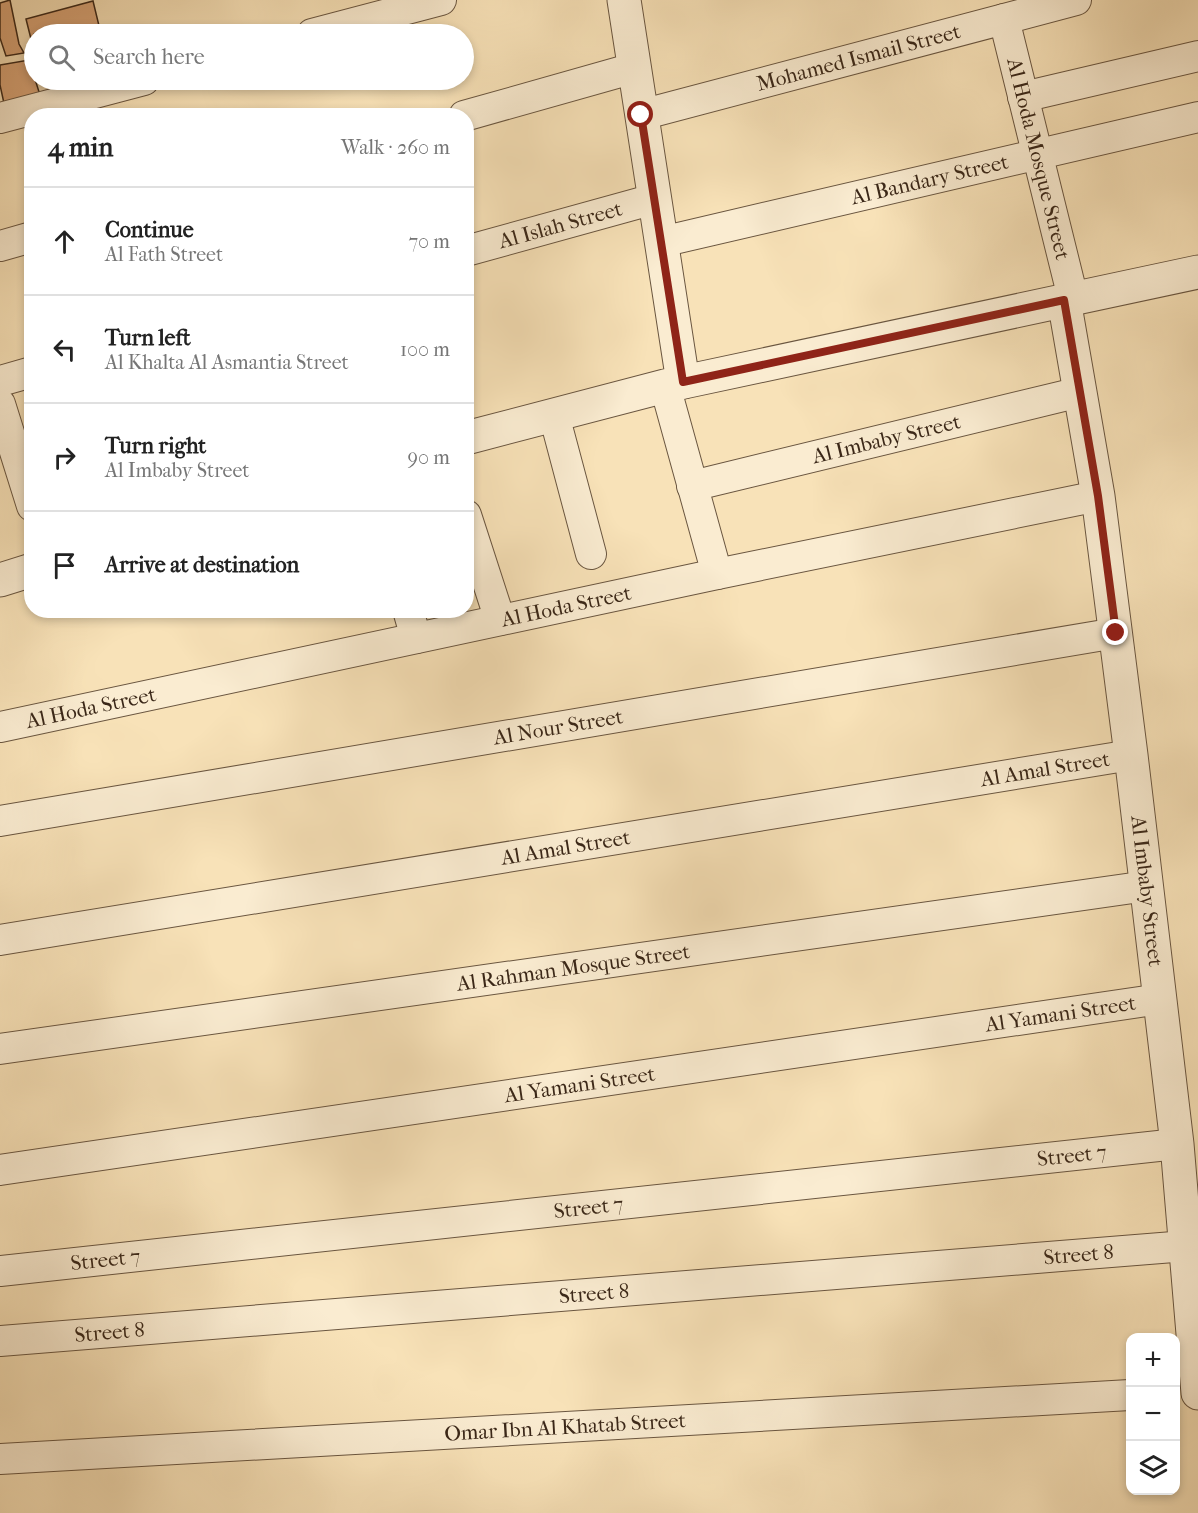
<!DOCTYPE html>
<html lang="en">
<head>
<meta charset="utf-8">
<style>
  body { margin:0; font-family:"IM FELL French Canon",serif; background:#f6f6f6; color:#222 }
  .controls { position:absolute; right:18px; bottom:18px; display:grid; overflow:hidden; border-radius:12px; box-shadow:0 3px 9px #0003 }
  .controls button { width:54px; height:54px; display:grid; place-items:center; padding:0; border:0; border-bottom:2px solid #e0e0e0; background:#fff; color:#222; font:30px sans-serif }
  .stop { position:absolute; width:18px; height:18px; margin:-14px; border:4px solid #8f2418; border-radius:50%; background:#fff }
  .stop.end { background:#8f2418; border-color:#fff; box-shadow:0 2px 6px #0008 }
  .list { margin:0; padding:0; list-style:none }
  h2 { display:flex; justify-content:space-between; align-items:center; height:78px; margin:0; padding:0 24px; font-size:26px }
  h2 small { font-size:20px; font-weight:400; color:#767676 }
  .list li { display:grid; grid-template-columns:39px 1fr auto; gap:18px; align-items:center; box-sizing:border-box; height:108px; padding:0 24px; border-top:2px solid #e0e0e0 }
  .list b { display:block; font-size:22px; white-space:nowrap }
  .list p { margin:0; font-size:20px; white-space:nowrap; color:#767676 }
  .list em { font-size:20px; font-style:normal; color:#767676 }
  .icon { flex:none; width:33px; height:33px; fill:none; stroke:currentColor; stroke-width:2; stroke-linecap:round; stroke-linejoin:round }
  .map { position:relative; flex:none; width:1198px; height:1513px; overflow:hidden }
  .search { position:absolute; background:#fff; box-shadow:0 3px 9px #0003; left:24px; top:24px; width:450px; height:66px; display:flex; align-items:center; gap:15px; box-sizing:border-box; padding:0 21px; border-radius:33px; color:#767676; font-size:22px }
  .panel { position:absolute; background:#fff; box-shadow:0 3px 9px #0003; left:24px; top:108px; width:450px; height:510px; border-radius:24px }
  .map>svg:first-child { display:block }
  .building { fill:#d8a477; stroke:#3a2718; stroke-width:1.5 }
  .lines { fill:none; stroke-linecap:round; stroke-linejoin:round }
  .minor-casing { stroke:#6a5640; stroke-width:32 }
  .tertiary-casing { stroke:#6a5640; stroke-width:35 }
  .minor { stroke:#faecd1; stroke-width:30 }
  .tertiary { stroke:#faecd1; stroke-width:33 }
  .route { stroke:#8f2418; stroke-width:8 }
  .labels { text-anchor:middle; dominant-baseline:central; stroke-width:4.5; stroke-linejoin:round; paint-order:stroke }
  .street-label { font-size:21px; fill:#3a2718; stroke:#faecd1 }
</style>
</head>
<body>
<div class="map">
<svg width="1198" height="1513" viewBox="0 0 1198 1513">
  <rect width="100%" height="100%" fill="#f8e2b8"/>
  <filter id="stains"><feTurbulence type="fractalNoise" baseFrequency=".00333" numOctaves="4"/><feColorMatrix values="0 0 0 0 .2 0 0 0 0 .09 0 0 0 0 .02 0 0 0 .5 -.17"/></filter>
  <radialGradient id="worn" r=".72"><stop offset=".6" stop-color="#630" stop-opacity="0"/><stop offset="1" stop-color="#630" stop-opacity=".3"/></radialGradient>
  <path class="building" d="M10 0 19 44 24 53 6 56 0 38V3Z
    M93 1 101 34H34V51L26 19Z
    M29 60 40 95 5 108 0 85V65Z"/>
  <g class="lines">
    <defs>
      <g id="minor">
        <path id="s1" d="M1004 19 1073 298"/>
        <path d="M312 34 441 0"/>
        <path d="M1023 97 1198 56"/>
        <path id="s2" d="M641 115 1076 0"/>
        <path d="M464 116 634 68"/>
        <path d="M0 118 144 80"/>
        <path id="s3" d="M661 242 1198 117"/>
        <path d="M0 246 32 237"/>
        <path id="s4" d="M466 251 654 199"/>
        <path d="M0 381 32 372"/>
        <path d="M665 386 717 574"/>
        <path d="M0 404 32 506"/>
        <path d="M554 415 591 554"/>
        <path id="s5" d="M692 486 1080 392"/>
        <path d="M466 515 500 620"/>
        <path d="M408 610 416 638"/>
        <path id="s6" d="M0 727 717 574 1098 496"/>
        <path id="s7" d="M0 821 1116 633"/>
        <path id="s8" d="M0 940 1131 755"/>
        <path id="s9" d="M0 1049 1147 886"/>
        <path id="s10" d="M0 1170 1160 999"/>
        <path id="s11" d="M0 1271 1177 1144"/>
        <path id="s12" d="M0 1341 1186 1246"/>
        <path id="s13" d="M0 1459 1130 1395"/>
      </g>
      <g id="tertiary">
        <path d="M624 0 683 382"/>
        <path id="s14" d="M1064 300 1098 496 1131 755 1177 1144 1198 1393"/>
        <path d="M466 438 665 386 1198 272"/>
        <path d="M0 580 32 570"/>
      </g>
    </defs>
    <use href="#minor" class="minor-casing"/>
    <use href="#tertiary" class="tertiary-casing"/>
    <use href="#minor" class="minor"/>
    <use href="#tertiary" class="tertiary"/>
  </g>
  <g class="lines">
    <path class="route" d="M641 115 683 382 1064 300 1098 496 1116 633"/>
  </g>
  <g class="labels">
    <g class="street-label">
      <text stroke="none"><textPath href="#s2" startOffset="225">Mohamed Ismail Street</textPath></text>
      <text stroke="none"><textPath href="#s1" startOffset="144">Al Hoda Mosque Street</textPath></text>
      <text stroke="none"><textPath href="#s3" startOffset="276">Al Bandary Street</textPath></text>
      <text stroke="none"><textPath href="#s4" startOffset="98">Al Islah Street</textPath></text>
      <text stroke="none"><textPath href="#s5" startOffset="200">Al Imbaby Street</textPath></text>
      <text stroke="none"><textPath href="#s6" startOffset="579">Al Hoda Street</textPath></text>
      <text stroke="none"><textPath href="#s6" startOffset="93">Al Hoda Street</textPath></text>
      <text stroke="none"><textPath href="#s7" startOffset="566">Al Nour Street</textPath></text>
      <text stroke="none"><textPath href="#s8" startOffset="1059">Al Amal Street</textPath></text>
      <text stroke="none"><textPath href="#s8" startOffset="573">Al Amal Street</textPath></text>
      <text stroke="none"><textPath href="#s14" startOffset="597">Al Imbaby Street</textPath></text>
      <text stroke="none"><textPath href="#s9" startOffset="579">Al Rahman Mosque Street</textPath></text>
      <text stroke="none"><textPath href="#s10" startOffset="1072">Al Yamani Street</textPath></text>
      <text stroke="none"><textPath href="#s10" startOffset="586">Al Yamani Street</textPath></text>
      <text stroke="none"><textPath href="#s11" startOffset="1078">Street 7</textPath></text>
      <text stroke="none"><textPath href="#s11" startOffset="592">Street 7</textPath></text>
      <text stroke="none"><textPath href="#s12" startOffset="1082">Street 8</textPath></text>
      <text stroke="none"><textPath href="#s11" startOffset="106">Street 7</textPath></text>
      <text stroke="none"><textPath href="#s12" startOffset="596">Street 8</textPath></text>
      <text stroke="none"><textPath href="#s12" startOffset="110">Street 8</textPath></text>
      <text stroke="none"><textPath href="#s13" startOffset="566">Omar Ibn Al Khatab Street</textPath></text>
    </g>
  </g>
  <rect width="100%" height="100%" filter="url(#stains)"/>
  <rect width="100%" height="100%" fill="url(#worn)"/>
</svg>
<div class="controls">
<button>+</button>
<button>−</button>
<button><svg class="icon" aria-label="layers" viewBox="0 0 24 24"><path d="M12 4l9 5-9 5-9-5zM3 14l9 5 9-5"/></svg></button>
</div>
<div class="stop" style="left:641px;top:115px"></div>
<div class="stop end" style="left:1116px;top:633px"></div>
<div class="search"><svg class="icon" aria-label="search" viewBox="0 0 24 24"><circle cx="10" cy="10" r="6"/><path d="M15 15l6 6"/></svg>Search here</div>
<section class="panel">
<h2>4 min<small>Walk · 260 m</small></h2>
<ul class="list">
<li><svg class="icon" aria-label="ahead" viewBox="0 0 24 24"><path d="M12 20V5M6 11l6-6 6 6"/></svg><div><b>Continue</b><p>Al Fath Street</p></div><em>70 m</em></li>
<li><svg class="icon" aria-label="left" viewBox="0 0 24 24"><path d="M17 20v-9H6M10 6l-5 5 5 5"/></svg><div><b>Turn left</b><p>Al Khalta Al Asmantia Street</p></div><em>100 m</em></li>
<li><svg class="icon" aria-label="right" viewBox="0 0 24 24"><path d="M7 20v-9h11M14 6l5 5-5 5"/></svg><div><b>Turn right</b><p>Al Imbaby Street</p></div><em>90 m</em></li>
<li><svg class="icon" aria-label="arrive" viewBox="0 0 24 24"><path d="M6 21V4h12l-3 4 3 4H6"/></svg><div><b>Arrive at destination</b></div></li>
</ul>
</section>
</div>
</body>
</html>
